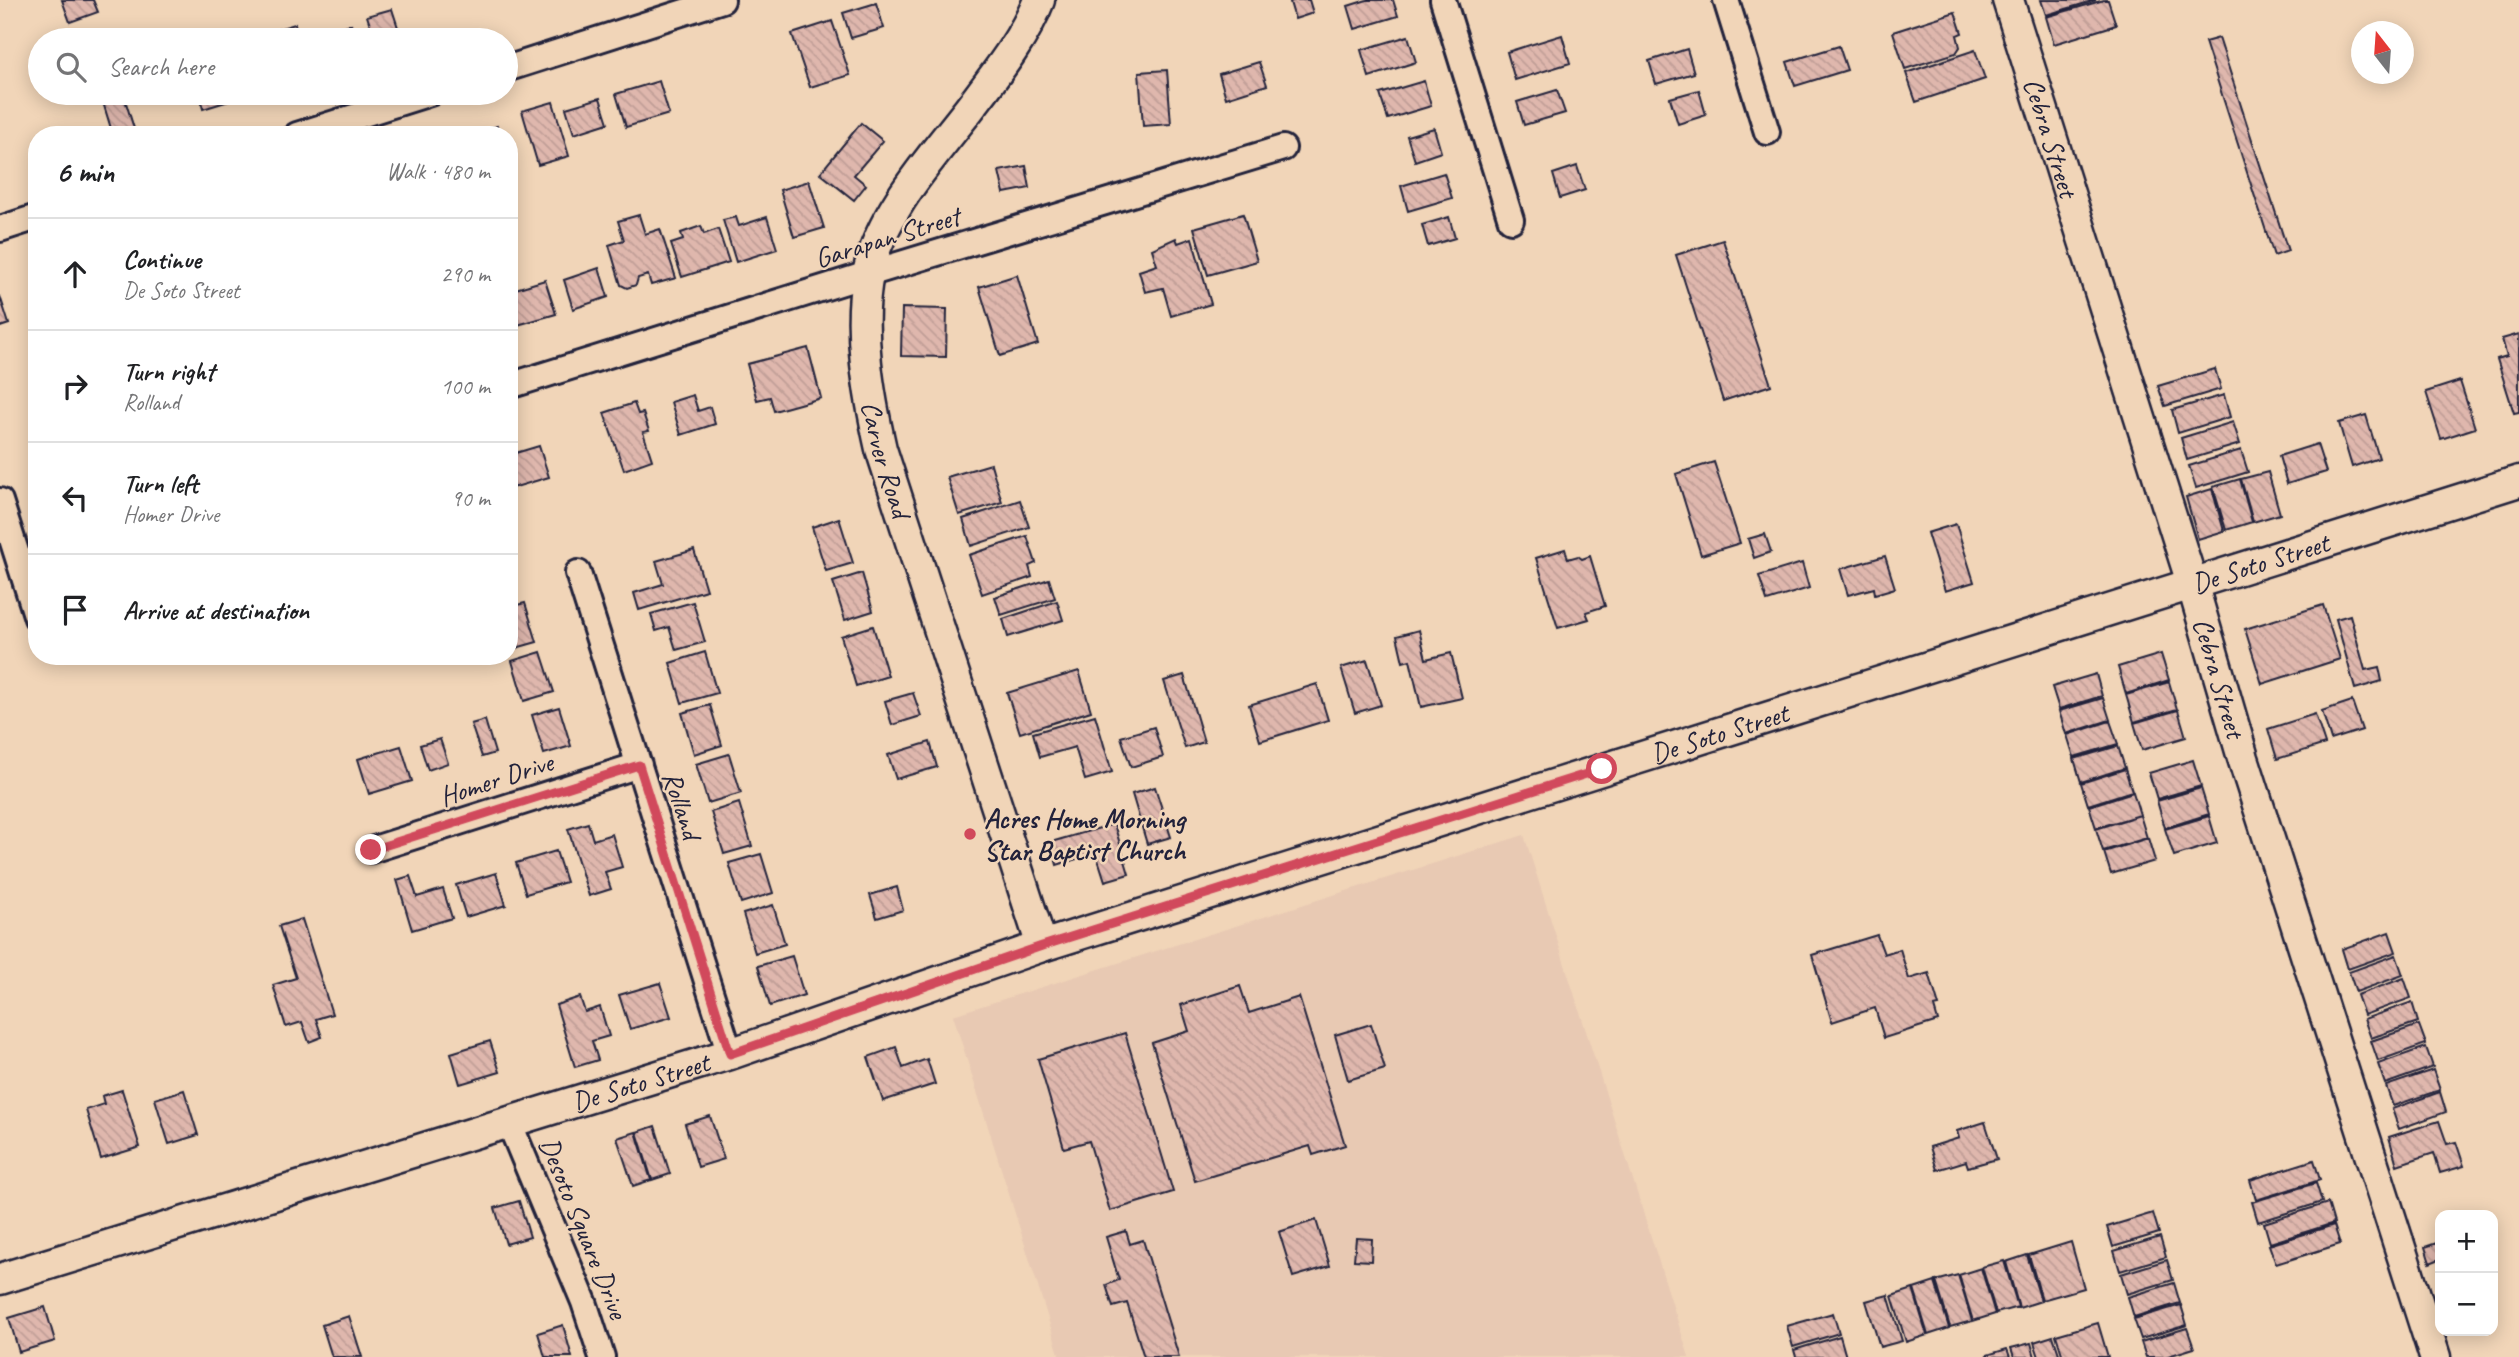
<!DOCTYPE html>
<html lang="en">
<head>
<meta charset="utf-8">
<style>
  body { margin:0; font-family:Caveat,sans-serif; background:#f6f6f6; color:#202124 }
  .controls { position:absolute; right:21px; bottom:21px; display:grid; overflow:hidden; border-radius:14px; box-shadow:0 4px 18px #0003 }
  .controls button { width:63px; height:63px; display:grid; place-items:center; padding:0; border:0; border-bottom:2px solid #e0e0e0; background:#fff; color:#202124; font:35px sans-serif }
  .compass { position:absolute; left:2351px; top:21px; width:63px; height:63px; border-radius:50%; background:#fff; box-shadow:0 4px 18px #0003; rotate:343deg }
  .stop { position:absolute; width:21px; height:21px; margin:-16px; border:5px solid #d1495b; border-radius:50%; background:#fff }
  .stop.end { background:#d1495b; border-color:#fff; box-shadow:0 2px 7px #0008 }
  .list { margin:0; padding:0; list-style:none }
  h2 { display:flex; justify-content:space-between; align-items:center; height:91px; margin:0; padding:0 28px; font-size:30px }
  h2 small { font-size:23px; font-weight:400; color:#757577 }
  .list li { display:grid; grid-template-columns:46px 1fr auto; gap:21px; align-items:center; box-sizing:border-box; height:112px; padding:0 28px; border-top:2px solid #e0e0e0 }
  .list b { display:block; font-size:26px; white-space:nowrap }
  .list p { margin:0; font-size:23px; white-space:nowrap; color:#757577 }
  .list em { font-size:23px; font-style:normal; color:#757577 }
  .icon { flex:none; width:38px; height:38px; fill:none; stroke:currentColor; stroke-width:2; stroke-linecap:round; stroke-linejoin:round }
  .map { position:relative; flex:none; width:2519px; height:1357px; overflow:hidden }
  .search { position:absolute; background:#fff; box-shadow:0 4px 18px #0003; left:28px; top:28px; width:490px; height:77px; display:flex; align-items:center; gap:18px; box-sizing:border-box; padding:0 24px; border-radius:38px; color:#757577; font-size:26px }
  .panel { position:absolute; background:#fff; box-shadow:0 4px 18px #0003; left:28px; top:126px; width:490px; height:539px; border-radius:28px }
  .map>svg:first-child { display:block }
  .built { fill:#e8c9b3 }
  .building { fill:url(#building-back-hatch); stroke:#22223b; stroke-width:2 }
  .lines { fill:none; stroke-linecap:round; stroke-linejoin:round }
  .minor-casing { stroke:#22223b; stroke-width:30 }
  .tertiary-casing { stroke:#22223b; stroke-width:35 }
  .minor { stroke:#f1d5b8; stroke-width:24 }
  .tertiary { stroke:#f1d5b8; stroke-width:30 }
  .route { stroke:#d1495b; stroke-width:9 }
  .poi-dot { fill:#d1495b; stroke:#f1d5b8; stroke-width:2.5 }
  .labels { text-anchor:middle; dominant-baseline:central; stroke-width:5; stroke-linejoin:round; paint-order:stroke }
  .street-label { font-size:28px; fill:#22223b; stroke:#f1d5b8 }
  .poi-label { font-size:28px; font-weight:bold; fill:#22223b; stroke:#f1d5b8; text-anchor:start }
</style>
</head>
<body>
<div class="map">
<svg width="2519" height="1357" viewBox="0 0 2519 1357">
  <defs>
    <pattern id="building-back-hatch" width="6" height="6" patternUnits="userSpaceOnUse" patternTransform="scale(1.75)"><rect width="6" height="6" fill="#dfb7ad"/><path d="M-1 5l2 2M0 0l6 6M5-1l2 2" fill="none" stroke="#bf9d96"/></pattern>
  </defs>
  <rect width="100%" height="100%" fill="#f1d5b8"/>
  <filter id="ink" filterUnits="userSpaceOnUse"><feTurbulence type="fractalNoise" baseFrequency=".0143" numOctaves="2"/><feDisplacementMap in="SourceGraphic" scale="14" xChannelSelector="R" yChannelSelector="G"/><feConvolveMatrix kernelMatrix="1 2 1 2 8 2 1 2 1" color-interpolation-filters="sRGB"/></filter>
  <g filter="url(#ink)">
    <path class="built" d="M1524 835 1689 1357H1060L953 1015Z"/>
    <path class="building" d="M62 0H93L98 12 70 22Z
      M1294 0H1309L1313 13 1295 19 1290 2Z
      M1367 0H1393L1398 16 1355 29 1348 6Z
      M2041 0H2096L2046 15Z
      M2104 0H2108L2116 25 2054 44 2046 17Z
      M876 3 884 28 851 38 843 13Z
      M392 9 402 40H375L367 16Z
      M1955 12 1962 33 1957 35 1960 47 1956 53 1905 69 1893 32Z
      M832 21 850 75 810 87 792 34Z
      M295 24 300 40H248L247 38Z
      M351 24 354 35 338 40H310L309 37Z
      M1562 35 1570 63 1515 80 1507 52Z
      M1408 36 1416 62 1369 77 1361 50Z
      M2219 38 2288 251 2274 256 2205 42Z
      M1839 46 1847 70 1795 86 1787 62Z
      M1687 49 1694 73 1656 84 1649 61Z
      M1975 50 1985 79 1916 102 1906 73Z
      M1259 62 1267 85 1226 98 1219 74Z
      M1167 70 1171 124 1143 126 1139 72Z
      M659 81 669 114 626 127 616 94Z
      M1424 81 1431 106 1388 119 1380 94Z
      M1557 90 1565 113 1524 125 1517 102Z
      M1699 90 1706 115 1678 124 1670 98Z
      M123 93 136 135H113L102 99Z
      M199 93H230L232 100 203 109Z
      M600 98 608 123 574 134 566 108Z
      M553 102 569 156 538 165 522 111Z
      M861 123 883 141 854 175 866 185 854 200 820 173Z
      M497 126 500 135H469Z
      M1434 128 1441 152 1415 161 1407 136Z
      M1026 166 1030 188 1004 193 999 171Z
      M1577 166 1585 190 1560 198 1553 174Z
      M1444 173 1452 198 1408 211 1401 186Z
      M809 181 824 228 794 237 780 190Z
      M1243 214 1257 261 1208 275 1194 228Z
      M639 215 645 234 660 229 676 278 651 285 648 275 638 278 636 285 627 288 621 285 609 245 624 240 618 221Z
      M736 217 739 226 767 217 777 249 736 262 723 220Z
      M1449 217 1455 238 1428 246 1422 225Z
      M701 226 704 234 718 229 729 262 682 277 671 244 683 240 681 233Z
      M1176 238 1178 243 1192 238 1211 304 1171 316 1163 288 1145 292 1139 271 1157 265 1152 249Z
      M1723 240 1771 385 1723 401 1676 255Z
      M599 268 608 297 573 309 564 280Z
      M1017 275 1038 344 1000 356 979 287Z
      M545 280 556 314 514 326 509 312V291Z
      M0 296 9 324 0 327Z
      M902 308 947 309 946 357 901 356Z
      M2519 334V412L2514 413 2497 359 2507 356 2502 339Z
      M808 348 821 398 774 411 770 397 757 400 747 364Z
      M2215 369 2221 389 2165 406 2158 386Z
      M2460 381 2475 428 2441 439 2426 392Z
      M693 395 698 411 710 407 715 424 681 435 671 402Z
      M2224 395 2230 417 2178 433 2172 410Z
      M634 403 638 414 643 413 649 431 643 432 652 460 624 470 604 413Z
      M2366 415 2379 458 2352 467 2339 423Z
      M2233 422 2240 444 2187 460 2181 438Z
      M2317 444 2326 472 2287 484 2279 456Z
      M539 446 549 477 509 489V455Z
      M2241 450 2248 472 2196 488 2189 466Z
      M1714 462 1740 543 1701 555 1676 474Z
      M991 464 1002 502 959 515 947 477Z
      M2268 472 2280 514 2253 522 2241 479Z
      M2240 479 2252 522 2226 530 2213 487Z
      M2212 489 2224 531 2198 539 2186 497Z
      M1020 500 1029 527 971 546 963 519Z
      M839 518 853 563 826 571 812 527Z
      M1956 524 1974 582 1945 591 1927 533Z
      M1765 534 1771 552 1754 558 1748 539Z
      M1027 536 1036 563 1029 566 1032 577 982 594 969 555Z
      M1565 549 1568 559 1578 556 1582 559 1590 556 1605 606 1586 612 1589 619 1558 628 1536 558Z
      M694 550 706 590 639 610 634 593 663 584 656 561Z
      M1885 556 1895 588 1875 594 1874 588 1848 595 1840 569Z
      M1802 563 1809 588 1767 601 1759 576Z
      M862 573 873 611 845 620 833 582Z
      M1049 579 1055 598 1001 615 995 597Z
      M1057 601 1063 620 1008 637 1003 619Z
      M693 602 705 642 676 650 669 627 656 631 651 614Z
      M525 603 537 642 509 650V607Z
      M2323 605 2340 659 2262 684 2245 629Z
      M2350 615 2365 670 2379 667 2382 681 2355 689 2336 619Z
      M873 626 888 676 856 686 841 636Z
      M1419 630 1426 659 1451 653 1462 698 1421 707 1410 660 1403 662 1397 636Z
      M541 652 554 692 524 701 512 661Z
      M705 652 717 693 682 703 670 663Z
      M2161 654 2169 680 2126 694 2118 667Z
      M1367 660 1381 705 1355 713 1341 668Z
      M1079 671 1091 711 1020 733 1007 693Z
      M2096 674 2102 696 2059 709 2052 687Z
      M1184 675 1204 742 1185 748 1164 681Z
      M2169 682 2177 709 2134 722 2126 695Z
      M1317 684 1328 720 1260 741 1249 705Z
      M913 693 921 716 892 725 885 701Z
      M2103 698 2110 720 2066 734 2059 711Z
      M2352 701 2362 730 2331 740 2322 711Z
      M710 705 722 745 694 754 682 713Z
      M559 707 571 746 544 754 532 715Z
      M2178 710 2186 737 2142 750 2134 723Z
      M2315 714 2325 744 2277 759 2268 729Z
      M1095 715 1112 772 1085 780 1075 747 1040 757 1033 733Z
      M485 720 495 753 482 757 471 724Z
      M2110 721 2118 744 2074 757 2067 735Z
      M1154 727 1163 757 1131 767 1121 737Z
      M440 739 448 763 428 770 420 745Z
      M930 742 937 767 896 779 888 755Z
      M401 746 412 781 369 794 358 759Z
      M2118 746 2125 768 2081 782 2074 759Z
      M729 754 741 793 708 803 696 764Z
      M2193 760 2201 786 2157 799 2149 773Z
      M2125 769 2132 791 2088 805 2081 783Z
      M1155 787 1171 837 1147 844 1132 794Z
      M2201 788 2209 814 2165 828 2157 801Z
      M2133 792 2140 815 2096 828 2089 806Z
      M739 803 752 846 724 854 711 812Z
      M2140 815 2147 838 2103 851 2096 829Z
      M2209 816 2217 843 2174 856 2165 829Z
      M588 823 593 840 612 834 622 867 605 872 611 889 589 896 568 829Z
      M1114 824 1129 874 1105 881 1096 853 1057 865 1051 842Z
      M2148 838 2155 861 2111 874 2104 852Z
      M556 851 566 882 526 894 516 863Z
      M761 854 773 893 741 903 729 863Z
      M496 873 506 905 466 917 456 885Z
      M410 876 417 897 443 889 452 918 412 930 397 880Z
      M897 887 903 910 877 918 870 895Z
      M773 905 785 944 755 953 743 914Z
      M302 919 332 1014 316 1019 322 1037 309 1042 302 1022 286 1027 273 985 296 978 279 926Z
      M2389 932 2396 952 2348 969 2342 949Z
      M1877 935 1884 954 1900 949 1909 979 1929 973 1939 1006 1934 1007 1938 1021 1884 1038 1875 1008 1832 1022 1812 955Z
      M2396 955 2403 975 2356 992 2349 972Z
      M792 956 804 995 770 1006 758 966Z
      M2404 978 2411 998 2364 1015 2357 995Z
      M660 983 671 1017 630 1029 619 995Z
      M1240 986 1249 1013 1299 997 1345 1145 1313 1155 1310 1146 1195 1181 1152 1043 1189 1031 1181 1005Z
      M580 997 585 1012 600 1007 609 1036 592 1041 598 1060 575 1067 556 1005Z
      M2412 1002 2418 1022 2371 1038 2364 1019Z
      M1371 1024 1385 1069 1348 1080 1335 1035Z
      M2419 1025 2426 1044 2378 1061 2371 1041Z
      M1125 1033 1173 1192 1110 1211 1089 1141 1064 1148 1038 1059Z
      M490 1041 500 1072 460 1084 451 1053Z
      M896 1047 903 1068 927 1059 935 1084 883 1101 868 1057Z
      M2426 1047 2433 1067 2385 1084 2378 1064Z
      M2433 1070 2440 1090 2393 1106 2386 1086Z
      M122 1090 140 1147 101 1159 86 1110 104 1104 102 1096Z
      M184 1090 198 1135 169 1144 155 1099Z
      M2440 1092 2446 1112 2399 1129 2392 1109Z
      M710 1116 724 1159 698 1167 685 1124Z
      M2439 1121 2447 1144 2456 1142 2464 1166 2440 1173 2434 1153 2397 1165 2389 1137Z
      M1985 1122 1997 1159 1968 1167 1966 1161 1937 1170 1930 1147 1959 1138 1957 1131Z
      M655 1126 670 1174 652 1180 637 1132Z
      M636 1132 651 1180 633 1186 617 1138Z
      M2314 1160 2320 1180 2256 1200 2250 1180Z
      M2316 1183 2322 1202 2258 1222 2252 1202Z
      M519 1201 530 1237 506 1244 495 1208Z
      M2328 1203 2334 1223 2270 1243 2264 1223Z
      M2153 1213 2159 1233 2113 1247 2107 1227Z
      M1316 1220 1330 1266 1293 1277 1279 1232Z
      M2334 1225 2340 1244 2276 1264 2269 1245Z
      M1126 1231 1130 1244 1143 1240 1179 1357H1144L1127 1303 1113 1307 1106 1285 1119 1280 1106 1237Z
      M2160 1237 2166 1257 2120 1271 2114 1251Z
      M1356 1238 1372 1239 1371 1261 1354 1260Z
      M2071 1242 2084 1288 2042 1300 2029 1255Z
      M2440 1242V1259L2430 1263 2425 1247Z
      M2027 1255 2041 1301 2019 1308 2006 1262Z
      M2167 1260 2173 1280 2127 1294 2121 1274Z
      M2004 1261 2018 1307 1996 1313 1982 1267Z
      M1981 1268 1995 1314 1973 1321 1959 1275Z
      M1958 1275 1972 1321 1950 1327 1936 1281Z
      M1935 1282 1949 1328 1928 1335 1914 1289Z
      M2174 1283 2180 1303 2134 1317 2128 1297Z
      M1913 1289 1927 1335 1906 1342 1892 1296Z
      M1888 1295 1902 1341 1880 1347 1866 1301Z
      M2181 1305 2187 1325 2141 1339 2134 1319Z
      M45 1307 55 1341 19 1352 9 1318Z
      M1833 1313 1839 1333 1793 1347 1787 1326Z
      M349 1316 362 1357H332L322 1325Z
      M2098 1323 2108 1357H2063L2056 1335Z
      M563 1325 572 1357H545L538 1333Z
      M2187 1328 2194 1348 2165 1357H2146L2141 1342Z
      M1840 1336 1846 1357H1796L1794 1350Z
      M2053 1336 2060 1357H2039L2034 1342Z
      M2031 1343 2035 1357H2014L2011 1348Z
      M2007 1349 2010 1357H1988L1987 1355Z"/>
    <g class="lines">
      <defs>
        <path id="minor" d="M1443 0 1511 220
          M1726 0 1767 132
          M506 69 722 0
          M297 135 430 93
          M0 229 37 217
          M509 386 868 274 1283 148
          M0 501 37 618
          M578 573 730 1054
          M371 850 639 765
          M509 1122 584 1302 602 1357"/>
        <g id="tertiary">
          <path id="s1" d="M1039 0C1024 39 995 75 970 108 933 156 880 213 868 274 857 329 869 396 881 449L1042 946"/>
          <path id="s2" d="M2008 0 2192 583 2243 758 2435 1357"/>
          <path id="s3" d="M0 1279 730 1054 1042 946 2519 481"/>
        </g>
      </defs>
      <use href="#minor" class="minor-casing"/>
      <use href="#tertiary" class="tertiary-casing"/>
      <use href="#minor" class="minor"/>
      <use href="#tertiary" class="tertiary"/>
    </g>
  </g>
  <g class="lines" filter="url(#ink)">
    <path class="route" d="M371 850 639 765 730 1054 1042 946 1602 769"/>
  </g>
  <circle class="poi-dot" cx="970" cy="834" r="7"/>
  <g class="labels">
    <g class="street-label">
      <text stroke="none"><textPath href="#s2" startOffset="144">Cebra Street</textPath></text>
      <text transform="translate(887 237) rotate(-17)">Garapan Street</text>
      <text stroke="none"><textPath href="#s1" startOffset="513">Carver Road</textPath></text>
      <text stroke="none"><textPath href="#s3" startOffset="2371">De Soto Street</textPath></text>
      <text stroke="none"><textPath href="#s2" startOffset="710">Cebra Street</textPath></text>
      <text stroke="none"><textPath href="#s3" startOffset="1804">De Soto Street</textPath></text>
      <text transform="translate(496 779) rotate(-18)">Homer Drive</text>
      <text transform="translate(682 805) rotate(72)">Rolland</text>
      <text stroke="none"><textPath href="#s3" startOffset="670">De Soto Street</textPath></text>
      <text transform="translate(584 1228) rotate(68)">Desoto Square Drive</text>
    </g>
    <g class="poi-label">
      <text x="984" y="818">Acres Home Morning<tspan x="984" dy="32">Star Baptist Church</tspan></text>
    </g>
  </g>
</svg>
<div class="controls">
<button>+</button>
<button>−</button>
</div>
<svg class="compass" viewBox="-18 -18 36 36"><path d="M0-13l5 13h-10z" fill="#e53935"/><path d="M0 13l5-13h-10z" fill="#757577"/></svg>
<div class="stop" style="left:1602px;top:769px"></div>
<div class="stop end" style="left:371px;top:850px"></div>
<div class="search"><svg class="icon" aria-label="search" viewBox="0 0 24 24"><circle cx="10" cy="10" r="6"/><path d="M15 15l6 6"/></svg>Search here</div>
<section class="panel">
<h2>6 min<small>Walk · 480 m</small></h2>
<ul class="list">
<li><svg class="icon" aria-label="ahead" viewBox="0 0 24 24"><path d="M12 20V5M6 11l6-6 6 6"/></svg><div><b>Continue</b><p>De Soto Street</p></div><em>290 m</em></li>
<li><svg class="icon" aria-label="right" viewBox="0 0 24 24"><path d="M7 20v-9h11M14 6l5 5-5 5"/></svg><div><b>Turn right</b><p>Rolland</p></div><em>100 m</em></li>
<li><svg class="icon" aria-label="left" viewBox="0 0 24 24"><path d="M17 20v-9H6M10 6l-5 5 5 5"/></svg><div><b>Turn left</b><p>Homer Drive</p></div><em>90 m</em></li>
<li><svg class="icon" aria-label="arrive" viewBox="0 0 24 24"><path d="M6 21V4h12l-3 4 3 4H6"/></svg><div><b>Arrive at destination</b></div></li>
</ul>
</section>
</div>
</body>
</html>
